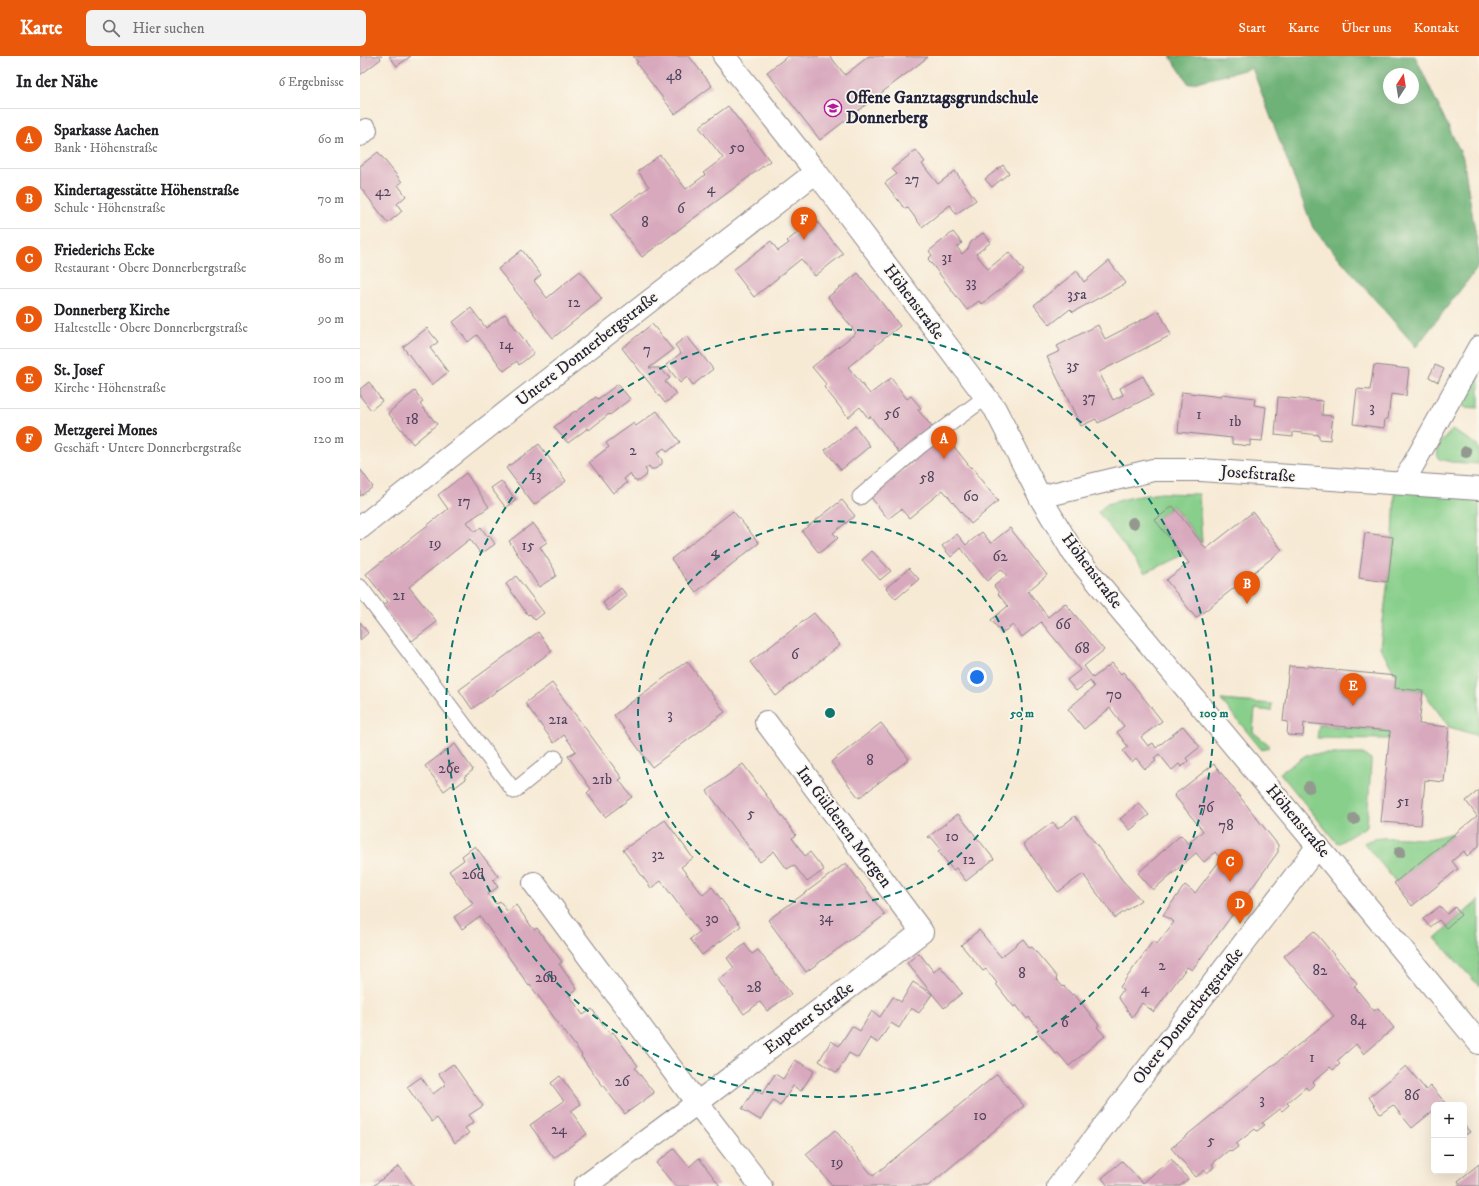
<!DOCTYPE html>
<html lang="de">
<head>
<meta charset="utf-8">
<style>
  body { margin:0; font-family:"IM FELL DW Pica",serif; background:#f2f2f2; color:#202124 }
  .controls { position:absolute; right:12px; bottom:12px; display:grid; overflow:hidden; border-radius:6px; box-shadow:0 4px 16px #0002 }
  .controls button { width:36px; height:36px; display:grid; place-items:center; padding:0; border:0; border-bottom:1px solid #e0e0e0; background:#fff; color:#202124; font:20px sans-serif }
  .compass { position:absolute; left:1023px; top:12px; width:36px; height:36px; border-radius:50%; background:#fff; box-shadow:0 4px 16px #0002; rotate:12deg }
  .you { position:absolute; left:617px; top:621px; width:14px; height:14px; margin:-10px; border:3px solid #fff; border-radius:50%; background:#1a73e8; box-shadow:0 0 0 6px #1a73e833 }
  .badge { display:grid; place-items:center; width:26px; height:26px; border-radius:50%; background:#ea580c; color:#fff; font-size:13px; font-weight:700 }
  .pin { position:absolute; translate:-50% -33px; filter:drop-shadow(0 1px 2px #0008) }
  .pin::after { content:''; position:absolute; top:21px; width:14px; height:12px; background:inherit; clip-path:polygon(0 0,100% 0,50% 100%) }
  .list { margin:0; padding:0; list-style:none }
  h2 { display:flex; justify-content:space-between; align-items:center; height:52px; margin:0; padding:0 16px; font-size:17px }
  h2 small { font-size:13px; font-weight:400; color:#757577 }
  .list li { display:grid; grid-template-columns:26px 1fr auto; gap:12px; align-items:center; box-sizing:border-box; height:60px; padding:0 16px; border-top:1px solid #e0e0e0 }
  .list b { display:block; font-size:15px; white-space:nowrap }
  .list p { margin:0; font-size:13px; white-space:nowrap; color:#757577 }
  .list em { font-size:13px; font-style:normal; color:#757577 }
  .icon { flex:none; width:22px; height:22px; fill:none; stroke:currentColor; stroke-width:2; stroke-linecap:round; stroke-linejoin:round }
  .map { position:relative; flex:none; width:1119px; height:1130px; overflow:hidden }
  header { display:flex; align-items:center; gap:24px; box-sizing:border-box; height:56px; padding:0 20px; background:#ea580c; color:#fff }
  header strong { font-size:19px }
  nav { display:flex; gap:22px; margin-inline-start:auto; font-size:14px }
  .search { width:280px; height:36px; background:#f2f2f2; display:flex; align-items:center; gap:10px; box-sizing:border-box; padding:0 14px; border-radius:6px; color:#757577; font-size:15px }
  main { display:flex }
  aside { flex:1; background:#fff }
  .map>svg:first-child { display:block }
  .green { fill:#88cf8b; stroke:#557863 }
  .forest { fill:#6eb277; stroke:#486a59; fill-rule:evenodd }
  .building { fill:#d8a9bd }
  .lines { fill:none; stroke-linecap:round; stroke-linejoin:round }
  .service-casing { stroke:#8c8688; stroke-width:17 }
  .minor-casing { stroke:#8c8688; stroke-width:24 }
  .tertiary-casing { stroke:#8c8688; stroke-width:24 }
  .service { stroke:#fff; stroke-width:15 }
  .minor { stroke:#fff; stroke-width:22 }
  .tertiary { stroke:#fff; stroke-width:22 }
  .tree { fill:#93998e }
  .ring { fill:none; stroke:#0f766e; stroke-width:2; stroke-dasharray:7 5 }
  .labels { text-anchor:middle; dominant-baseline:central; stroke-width:3.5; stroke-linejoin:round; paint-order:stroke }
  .number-label { font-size:15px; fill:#50445c }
  .poi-label { font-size:17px; font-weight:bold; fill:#22223b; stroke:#fbf7ec; text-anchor:start }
  .street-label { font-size:17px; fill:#22223b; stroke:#fbf7ec }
  .centre { fill:#0f766e; stroke:#fbf7ec; stroke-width:2 }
  .ring-label { font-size:12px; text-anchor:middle; font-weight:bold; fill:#0f766e; stroke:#fbf7ec; stroke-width:3.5; stroke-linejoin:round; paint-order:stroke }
</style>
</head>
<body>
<header>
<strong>Karte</strong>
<div class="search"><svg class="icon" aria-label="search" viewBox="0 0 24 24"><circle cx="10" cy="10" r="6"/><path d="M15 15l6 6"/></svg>Hier suchen</div>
<nav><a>Start</a><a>Karte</a><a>Über uns</a><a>Kontakt</a></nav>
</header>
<main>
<aside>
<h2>In der Nähe<small>6 Ergebnisse</small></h2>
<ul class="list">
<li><span class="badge">A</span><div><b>Sparkasse Aachen</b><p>Bank · Höhenstraße</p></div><em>60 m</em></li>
<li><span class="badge">B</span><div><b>Kindertagesstätte Höhenstraße</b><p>Schule · Höhenstraße</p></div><em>70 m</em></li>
<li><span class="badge">C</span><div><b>Friederichs Ecke</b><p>Restaurant · Obere Donnerbergstraße</p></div><em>80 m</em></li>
<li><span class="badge">D</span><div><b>Donnerberg Kirche</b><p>Haltestelle · Obere Donnerbergstraße</p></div><em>90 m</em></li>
<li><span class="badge">E</span><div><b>St. Josef</b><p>Kirche · Höhenstraße</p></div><em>100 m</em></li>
<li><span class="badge">F</span><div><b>Metzgerei Mones</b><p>Geschäft · Untere Donnerbergstraße</p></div><em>120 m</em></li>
</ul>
</aside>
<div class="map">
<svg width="1119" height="1130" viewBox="0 0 1119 1130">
  <rect width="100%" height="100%" fill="#fbf7ec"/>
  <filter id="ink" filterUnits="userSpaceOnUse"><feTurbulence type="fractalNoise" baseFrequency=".025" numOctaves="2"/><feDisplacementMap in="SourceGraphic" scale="8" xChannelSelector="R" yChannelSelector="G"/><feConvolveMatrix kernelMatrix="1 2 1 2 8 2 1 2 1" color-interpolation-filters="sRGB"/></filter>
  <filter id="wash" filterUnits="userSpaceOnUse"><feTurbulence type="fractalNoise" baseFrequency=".012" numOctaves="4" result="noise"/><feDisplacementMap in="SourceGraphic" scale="16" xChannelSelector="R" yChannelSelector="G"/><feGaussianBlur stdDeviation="0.9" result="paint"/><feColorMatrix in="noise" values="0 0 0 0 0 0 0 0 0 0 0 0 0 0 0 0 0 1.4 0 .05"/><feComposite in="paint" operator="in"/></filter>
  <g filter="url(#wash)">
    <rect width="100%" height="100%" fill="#f7ead5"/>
    <path class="green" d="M1119 317V352L1104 351 1102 349Z
      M1092 374 1115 387 1119 392V408L1091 406 1079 403C1073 392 1085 382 1092 374Z
      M1035 435 1119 441V680L1089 671 1063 635 1035 632 1036 620 1020 591 1033 481Z
      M801 437 839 438 842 487 813 450 795 464 822 499 785 517 738 456 747 448 773 441Z
      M861 644 912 648 911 655 895 653 893 676 908 688V692L902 694Z
      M959 669 1030 675V683L957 682Z
      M957 698H1003L1011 703V707L1007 770 979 787 976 786 920 717 946 699Z
      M1092 777 1093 779 1036 826 1004 787C1017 778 1052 783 1067 783 1075 782 1084 779 1092 777Z
      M1119 844V930L1075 882Z"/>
    <path class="forest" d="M810 0H1055L1103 102 1119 199V210L1056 291 953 172 892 12 829 28ZM1029 18H1053V42H1029Z"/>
    <g id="blocks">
      <path class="building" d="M0 0H22L20 2 21 3 0 19Z
        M29 0H51L37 10Z
        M273 0H329L352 30 315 58 276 7 278 6Z
        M428 0H470L485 19 509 0 568 1 460 84 407 16Z
        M368 50 410 105 282 201 251 159 289 131 278 115 300 99 326 133 345 119 343 117 363 102 339 71Z
        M556 94 565 106 562 108 578 128 595 115 616 144 596 158 590 149 562 171 548 152 545 153 525 127 537 118 532 113Z
        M18 96 42 126 38 129 46 140 37 148 42 155 28 167 0 131V110Z
        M643 109 649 117 632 131 625 123Z
        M455 163 483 198 455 220 441 203 394 241 373 214 411 185 418 195 429 187 427 185Z
        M593 176 602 187 597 191 602 198 608 193 611 186 623 177 631 186 616 198 628 213 649 196 664 215 622 248 619 245 607 254 568 203 572 199 569 195Z
        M162 194 181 219 174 225 187 242 220 215 242 243 193 282 138 213Z
        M749 205 766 227 713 256 710 253 690 269 674 249 717 215 724 226Z
        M498 217 540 270 488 311 510 338 531 322 547 343 551 340 561 352 558 354 573 372 540 398 510 360 508 362 500 351 488 361 464 331 467 329 452 311 496 277 468 241Z
        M111 252 126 272 145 258 174 297 159 309 157 305 144 315 117 279 108 286 93 266Z
        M799 255 811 279 739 316 753 344 763 339 760 332 783 320 793 339 738 367 736 363 721 370 687 301 700 295 697 290 738 269 745 283Z
        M292 268 313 294 289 312H299L310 322 305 326 317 338 305 347 262 292Z
        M67 272 78 286 70 292 88 316 72 329 43 291Z
        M327 280 353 313 333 329 327 321 320 327 306 309 321 297 315 289Z
        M1014 309 1049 313 1046 340 1031 338 1028 363H1025L1024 372 993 368 997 333 1010 334Z
        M1075 309 1084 313 1078 326 1069 321Z
        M9 326 22 345 11 354 0 340V333Z
        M258 328 270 343 250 359 249 358 229 374 228 372 208 387 194 371 215 355 216 356 236 341 238 343Z
        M55 335 63 346 60 348 77 368 53 388 28 357Z
        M822 336 861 341V338L895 342 894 349 906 351 902 385 890 384V390L872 388V382L818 376Z
        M918 341 963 345 962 359 973 360 970 384 959 383V379L933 376V381L915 379Z
        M297 355 320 386 307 396 304 392 297 397 302 404V408L295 413H291L289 410 285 413 287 416 286 420 279 425H275L270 418 264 423 267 427 253 437 229 406 249 391 246 387 274 367 276 370Z
        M495 370 510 390 481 414 465 394Z
        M584 378 611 412 612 411 618 418 617 419 638 445 611 468 583 434 549 462 541 453 528 463 510 440 553 407 551 404Z
        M179 388 206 425 174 449 146 412Z
        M0 413 13 431 0 440Z
        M106 417 129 451 107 466 115 476 121 471 127 480 129 479 135 488 121 498 110 483 49 531 77 566 52 585 22 551 28 546 6 518 88 453 78 439Z
        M141 425 156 444 146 452 131 432Z
        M482 444 495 460 473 477 478 482 459 497 442 475Z
        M813 450 846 493 893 456 922 494 836 562 806 524 829 507 795 464Z
        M373 455 399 487 336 536 311 503Z
        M173 467 187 486 180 491 194 513 196 520 179 531 149 485Z
        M650 472 687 519 668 535 688 561 705 547 744 594 724 610 733 622 752 607 761 618 763 616 802 665 781 681 788 690 793 687 796 692 823 670 840 691 826 702 828 705 822 711 819 708 812 714 799 698 794 702 796 705 785 713 776 702 772 706 763 695 768 691 757 676 764 670 750 652 724 673 708 653 734 631 730 625 716 635 707 624 720 614 681 566 662 581 653 569 642 577 631 564 648 550 638 538 639 537 634 530 647 520 641 513 627 525 601 492 591 501 582 490 597 478 606 489 622 476 631 487Z
        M1005 477 1033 481 1028 526 999 522Z
        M512 495 531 515 520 524 502 504Z
        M549 512 559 523 536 543 526 532Z
        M156 520 184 557 175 564 170 558 168 559 146 528Z
        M261 532 267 540 249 555 243 547Z
        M454 557 480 589 416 640 390 606Z
        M0 566 8 577 0 584Z
        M178 576 192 595 112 653 99 634Z
        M327 605 365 656 292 711 254 659Z
        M929 610 947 611 948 610 963 612V613L1036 620 1035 632 1063 635 1059 668 1089 671 1084 726 1065 724 1061 769 1021 766 1030 675 944 667 943 680 927 679 928 666 923 665Z
        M192 627 262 722 259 724 272 741 245 761 227 737 231 733 208 700 216 695 204 679 194 687 165 647Z
        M521 667 549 703 499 742 471 706Z
        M95 688 113 714 104 721 106 723 94 732 92 729 84 735 65 710Z
        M383 708 436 779 432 782 445 800 450 796 464 814 447 826 434 809 427 813 414 795 400 806 347 735Z
        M854 708 918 789V796L832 914 827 911 794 956 782 947 772 961 758 941 763 934 760 931 793 885 797 888 814 866 803 859 825 829 835 837 861 803 855 796 844 806 836 797 793 834 778 817 821 779 828 788 843 775 814 739Z
        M1119 734V790L1107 800 1104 795 1092 805 1098 813 1052 850 1034 827 1117 760 1106 745Z
        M779 747 789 759 770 774 760 763Z
        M598 758 634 803 606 825 596 812 593 814 578 795 581 793 571 781 569 782 568 781Z
        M715 760 763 825 781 844 755 862 723 818 698 836 663 788 693 766 698 773Z
        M305 764 333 802 321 811 343 839 352 831 381 870 342 899 330 883 339 876 322 853 301 825 291 832 263 794Z
        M115 790 138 820 133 824 138 831 128 838 136 848 140 845 147 855 156 849 174 874 177 872 202 906 199 908 217 933 209 939 223 959 232 953 250 978 253 976 278 1010 275 1012 294 1037 265 1058 233 1017 221 1000 222 999 170 929 169 930 120 860 102 873 94 861 113 848 89 815 104 804 102 800Z
        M486 807 525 859 446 916 408 864Z
        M1080 850 1087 858 1095 851 1101 859 1086 872 1079 864 1070 871 1063 863Z
        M619 874 641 901 663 883 670 892 672 891 697 921 696 923 703 931 704 930 712 939 714 938 739 969 737 971 745 980 709 1010 698 997 696 998 677 975 679 973 669 961 667 963 656 949 654 951 636 928 637 927 626 913 623 915 601 889Z
        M954 875 997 927 994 930 1014 955 1018 952 1034 972 1004 998 996 988 977 1005 980 1008 973 1014 970 1011 953 1026 955 1028 948 1034 946 1031 927 1047 929 1049 922 1055 920 1053 902 1067 905 1069 897 1075 895 1073 876 1088 878 1091 871 1096 869 1094 852 1108 854 1111 847 1117 845 1114 836 1121 811 1092 974 960 924 900Z
        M385 888 392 898 398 894 431 938 407 955 400 946 384 958 358 924 374 912 367 902Z
        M559 897 574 916 580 910 602 937 584 952 547 907Z
        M553 926 572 938 559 957 551 952 539 972 531 967 518 987 510 982 498 1002 489 997 477 1017 459 1005 471 985 479 990 492 970 500 975 512 955 520 961 533 941 541 946Z
        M435 1004 454 1015 441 1035 433 1030 420 1050 413 1045 400 1064 382 1053 395 1033 402 1038 415 1018 423 1023Z
        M93 1008 123 1050 109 1059 114 1066 105 1072 109 1077 95 1087 77 1062 72 1066 47 1031 61 1021 73 1038 86 1028 79 1018Z
        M1046 1010 1066 1034 1071 1030 1087 1049H1074V1054L1052 1072 1033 1049 1020 1058 1009 1041Z
        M637 1018 664 1050 568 1130H473L446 1098 475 1074 513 1120Z
        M200 1020 221 1048 211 1055 227 1078 194 1102 170 1069 204 1045 191 1027Z
        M1104 1069 1110 1076 1104 1080Z
        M314 1093 329 1111 339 1102 360 1130H316L312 1125H311L296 1107Z
        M811 1103 828 1123 820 1130H748L742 1122 762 1105 783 1127Z
        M1119 1108V1130H1097L1100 1128 1098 1125Z
        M39 1110 54 1130H13Z"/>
    </g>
  </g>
  <g filter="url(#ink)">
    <use href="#blocks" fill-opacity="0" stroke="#8c8688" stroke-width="1"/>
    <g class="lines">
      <defs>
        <path id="service" d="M500 441 560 390 626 341
          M0 531 154 735 195 702"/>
        <path id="minor" d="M0 79 6 74
          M1043 427 1119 291
          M680 441 793 414H841L1119 433
          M0 472 162 344 456 116
          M174 827 337 1047 401 1130
          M225 1130 337 1047 562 876 406 666
          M698 1130 958 790"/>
        <path id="tertiary" d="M364 0 456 116 635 353 680 441 714 498 970 805 1119 987"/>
      </defs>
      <use href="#service" class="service-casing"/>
      <use href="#minor" class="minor-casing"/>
      <use href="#tertiary" class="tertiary-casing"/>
      <use href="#service" class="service"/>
      <use href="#minor" class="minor"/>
      <use href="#tertiary" class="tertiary"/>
    </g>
    <g class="tree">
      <circle cx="1106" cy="396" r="6"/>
      <circle cx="773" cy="467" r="6"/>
      <circle cx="949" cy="731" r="6"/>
      <circle cx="994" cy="763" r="6"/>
      <circle cx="1040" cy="796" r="6"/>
    </g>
  </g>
  <g class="ring">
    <circle cx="470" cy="657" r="192"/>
    <circle cx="470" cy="657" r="384"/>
  </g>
  <defs>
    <symbol id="school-ring" viewBox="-11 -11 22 22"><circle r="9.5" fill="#fbf7ec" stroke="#b5179e" stroke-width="1.5"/><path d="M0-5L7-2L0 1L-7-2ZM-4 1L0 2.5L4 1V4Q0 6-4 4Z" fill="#b5179e"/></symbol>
  </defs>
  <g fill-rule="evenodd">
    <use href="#school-ring" x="463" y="42" width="20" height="20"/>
  </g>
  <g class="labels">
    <g class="number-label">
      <text x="314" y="19">48</text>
      <text x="377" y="91">50</text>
      <text x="552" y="123">27</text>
      <text x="351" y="132">4</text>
      <text x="23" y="135">42</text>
      <text x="321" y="152">6</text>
      <text x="285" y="166">8</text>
      <text x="587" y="201">31</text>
      <text x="611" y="226">33</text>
      <text x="717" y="238">35a</text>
      <text x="214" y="246">12</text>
      <text x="146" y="288">14</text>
      <text x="287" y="293">7</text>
      <text x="713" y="309">35</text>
      <text x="729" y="341">37</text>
      <text x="1012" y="351">3</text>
      <text x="532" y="357">56</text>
      <text x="839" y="358">1</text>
      <text x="52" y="363">18</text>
      <text x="875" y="365">1b</text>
      <text x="273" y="394">2</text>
      <text x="176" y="419">13</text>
      <text x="567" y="421">58</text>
      <text x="611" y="440">60</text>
      <text x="104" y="445">17</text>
      <text x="75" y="487">19</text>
      <text x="168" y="489">15</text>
      <text x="355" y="495">4</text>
      <text x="640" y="500">62</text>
      <text x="39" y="539">21</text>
      <text x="703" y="568">66</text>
      <text x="722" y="592">68</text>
      <text x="435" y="598">6</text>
      <text x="754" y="638">70</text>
      <text x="310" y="658">3</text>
      <text x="198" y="663">21a</text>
      <text x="510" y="704">8</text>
      <text x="89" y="712">26e</text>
      <text x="242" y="723">21b</text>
      <text x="1043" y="745">51</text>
      <text x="846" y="751">76</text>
      <text x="391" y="757">5</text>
      <text x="866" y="769">78</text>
      <text x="592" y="780">10</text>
      <text x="298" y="798">32</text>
      <text x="609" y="803">12</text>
      <text x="113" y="818">26d</text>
      <text x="466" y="861">34</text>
      <text x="352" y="862">30</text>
      <text x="802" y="909">2</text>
      <text x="960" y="914">82</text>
      <text x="662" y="917">8</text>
      <text x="186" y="921">26b</text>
      <text x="394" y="931">28</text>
      <text x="785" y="932">4</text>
      <text x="998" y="964">84</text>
      <text x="705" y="966">6</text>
      <text x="952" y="1001">1</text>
      <text x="262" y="1025">26</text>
      <text x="1052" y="1039">86</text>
      <text x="902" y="1043">3</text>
      <text x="620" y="1059">10</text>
      <text x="199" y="1073">24</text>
      <text x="851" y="1084">5</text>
      <text x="477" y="1106">19</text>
    </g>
    <g class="poi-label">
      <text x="486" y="42">Offene Ganztagsgrundschule<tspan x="486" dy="20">Donnerberg</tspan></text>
    </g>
    <g class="street-label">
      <text transform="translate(554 246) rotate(53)">Höhenstraße</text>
      <text transform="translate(227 293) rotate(-38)">Untere Donnerbergstraße</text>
      <text transform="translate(898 418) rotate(4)">Josefstraße</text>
      <text transform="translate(732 515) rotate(53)">Höhenstraße</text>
      <text transform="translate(938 765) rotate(50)">Höhenstraße</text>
      <text transform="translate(484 771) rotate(53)">Im Güldenen Morgen</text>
      <text transform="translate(828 960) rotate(-52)">Obere Donnerbergstraße</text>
      <text transform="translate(449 962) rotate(-37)">Eupener Straße</text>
    </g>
  </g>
  <circle cx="470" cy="657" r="6" class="centre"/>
  <g class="ring-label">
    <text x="662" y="661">50 m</text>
    <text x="854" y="661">100 m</text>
  </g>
</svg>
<div class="controls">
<button>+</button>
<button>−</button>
</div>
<svg class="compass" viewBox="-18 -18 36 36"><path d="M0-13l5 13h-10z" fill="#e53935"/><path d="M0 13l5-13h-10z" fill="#757577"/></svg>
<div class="you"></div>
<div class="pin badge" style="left:584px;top:403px">A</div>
<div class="pin badge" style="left:887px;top:548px">B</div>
<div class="pin badge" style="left:870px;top:826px">C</div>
<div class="pin badge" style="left:880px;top:868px">D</div>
<div class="pin badge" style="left:993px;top:650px">E</div>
<div class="pin badge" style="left:444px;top:184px">F</div>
</div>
</main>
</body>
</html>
